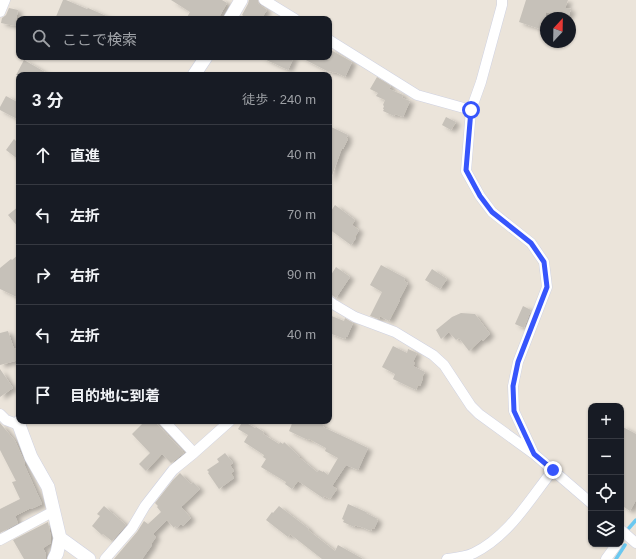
<!DOCTYPE html>
<html lang="ja">
<head>
<meta charset="utf-8">
<style>
  body { margin:0; font-family:Arial,"Noto Sans JP",sans-serif; background:#242831; color:#f1f3f6 }
  .controls { position:absolute; right:12px; bottom:12px; display:grid; overflow:hidden; border-radius:8px; box-shadow:0 1px 3px #0004 }
  .controls button { width:36px; height:36px; display:grid; place-items:center; padding:0; border:0; border-bottom:1px solid #363941; background:#171b24; color:#f1f3f6; font:20px sans-serif }
  .compass { position:absolute; left:540px; top:12px; width:36px; height:36px; border-radius:50%; background:#171b24; box-shadow:0 1px 3px #0004; rotate:22deg }
  .stop { position:absolute; width:12px; height:12px; margin:-9px; border:3px solid #3655fc; border-radius:50%; background:#fff }
  .stop.end { background:#3655fc; border-color:#fff; box-shadow:0 1px 4px #0008 }
  .list { margin:0; padding:0; list-style:none }
  h2 { display:flex; justify-content:space-between; align-items:center; height:52px; margin:0; padding:0 16px; font-size:17px }
  h2 small { font-size:13px; font-weight:400; color:#9ea1a6 }
  .list li { display:grid; grid-template-columns:26px 1fr auto; gap:12px; align-items:center; box-sizing:border-box; height:60px; padding:0 16px; border-top:1px solid #363941 }
  .list b { display:block; font-size:15px; white-space:nowrap }
  .list em { font-size:13px; font-style:normal; color:#9ea1a6 }
  .icon { flex:none; width:22px; height:22px; fill:none; stroke:currentColor; stroke-width:2; stroke-linecap:round; stroke-linejoin:round }
  .map { position:relative; flex:none; width:636px; height:559px; overflow:hidden }
  .search { position:absolute; background:#171b24; box-shadow:0 1px 3px #0004; left:16px; top:16px; width:316px; height:44px; display:flex; align-items:center; gap:10px; box-sizing:border-box; padding:0 14px; border-radius:8px; color:#9ea1a6; font-size:15px }
  .panel { position:absolute; background:#171b24; box-shadow:0 1px 3px #0004; left:16px; top:72px; width:316px; height:352px; border-radius:8px }
  .map>svg:first-child { display:block }
  .lines { fill:none; stroke-linecap:round; stroke-linejoin:round }
  .stream { stroke:#6ac8f0; stroke-width:3.5 }
  .building { fill:#c6c1b9; filter:url(#shadow) }
  .street-casing { stroke:#cfd2e2; stroke-width:11 }
  .secondary-casing { stroke:#cfd2e2; stroke-width:14 }
  .street { stroke:#fff; stroke-width:10 }
  .secondary { stroke:#fff; stroke-width:13 }
  .route { stroke:#3655fc; stroke-width:5 }
</style>
</head>
<body>
<div class="map">
<svg width="636" height="559" viewBox="0 0 636 559">
  <defs>
    <filter id="shadow"><feDropShadow dx="4.5" dy="2.5" stdDeviation="2" flood-color="#0004"/></filter>
  </defs>
  <rect width="100%" height="100%" fill="#ebe4da"/>
  <g class="lines">
    <path class="stream" d="M629 528 636 520
      M616 559 625 545"/>
  </g>
  <path class="building" d="M63 0H66L87 9 88 8 113 19H55Z
    M171 0H222L227 3 218 19H186L190 12Z
    M249 0H258V3L260 5 267 10 261 19H248L242 15 248 4Z
    M526 0H568L565 8 571 9 568 18 546 12V31L519 22Z
    M9 8 18 10 15 26 1 23 2 18 6 15Z
    M329 49 352 62 345 77 335 72 334 73 330 71 329 72 300 57H329Z
    M260 57H294L288 70Z
    M24 60 50 75H16Z
    M377 77 391 86 389 89 403 95 402 98 410 101 403 117 395 114 394 116 383 111 384 109H383L384 106 383 105 385 100 376 96 378 93 370 89Z
    M6 96 19 103V120L0 110V107Z
    M446 117 456 122 451 130 442 125Z
    M329 126 348 135 346 138 348 139 343 149 342 148 330 181Z
    M14 139 17 142 19 139V160L6 150Z
    M335 205 355 220 352 225 359 230 355 237 356 238 351 245 329 229V214Z
    M19 206V228L8 215Z
    M19 254V298L0 289V268L11 259 12 260Z
    M381 265 405 278 404 281 408 283 399 300H400L389 321 380 316 379 319 370 316 382 292 370 285Z
    M336 267 350 277 336 298 329 293V278Z
    M432 269 447 279 440 289 425 280Z
    M523 306 531 310 524 328 515 324Z
    M461 313 475 314 490 334 483 341 482 339 469 351 459 338 456 340 449 332 441 339 436 330 452 317Z
    M329 315 344 321 345 318 353 323 347 337H346L345 339 329 333Z
    M8 331 14 349 19 348V360L0 365V333Z
    M393 346 407 353 408 349 417 353 413 362 415 363 413 366 425 372 422 377 423 378 420 386 418 385 416 390 393 379 395 374 382 367Z
    M0 369 13 388 0 397Z
    M145 421H154L184 453 171 463 162 454 146 471 139 464 150 453 132 434Z
    M243 421 255 428 256 427 264 432 263 434 279 444 280 442 283 444 284 442 300 457V458L317 472 319 470 323 472V471L328 475 338 458 325 451 326 448 309 439 308 440 289 431 293 421H315L324 425 323 427 368 448 358 470 346 465 332 486 337 489 330 499 324 496 323 498 298 481 292 489 285 484 286 482 261 467 266 459 263 457 264 455 244 442 248 435 238 429Z
    M0 423 15 441 21 454 25 463 24 464 42 504 31 509V508L15 516 18 523 0 533V509L20 499 12 482 16 481 0 450Z
    M621 426 636 434V500L630 511 621 505Z
    M225 453 233 463 230 465 234 471 231 473 234 478 219 489 208 473 209 472 207 470 219 462 217 459Z
    M180 473 191 484 193 482 200 489 181 507 191 518 183 526 181 524 177 528 175 526 174 528 167 520 153 534 156 537 151 544 152 545 142 559H114L137 532 144 521 148 524 161 512 157 507 158 506 155 503 173 480Z
    M348 504 366 512V513L376 518V519L378 520 374 529 372 528 371 531 359 526V527L355 525 354 527 343 522 344 520 342 519Z
    M104 506 126 525 112 541 103 534 102 535 92 526 100 516 97 514Z
    M279 506 309 529 308 530 335 551 338 545 363 559H322L290 534 288 537 266 520 272 512 273 513Z
    M48 522 50 532 51 542V543L43 548 46 554H45L46 557V559H24L13 540Z"/>
  <g class="lines">
    <defs>
      <path id="street" d="M264 0 295 19
        M502 0V5L481 82 471 110 466 171 480 196 492 212 531 243 544 262 547 287 518 362 513 386 514 411 534 454
        M0 12 5 0
        M329 40 417 95 471 110
        M329 301 333 304 355 317 395 332 433 355 444 365 471 406 479 414 534 454 591 503
        M0 414 6 420 19 425
        M164 421 194 453
        M621 530 636 543
        M0 540 54 511
        M105 559 132 528 145 506 173 470 194 453 230 421
        M447 559C456 558 466 557 474 553 509 536 530 499 553 470
        M606 559 617 544"/>
      <path id="secondary" d="M230 19 241 0
        M194 75 206 57
        M20 421 19 425 31 457 48 487 60 538 57 553 54 559
        M60 538 89 559"/>
    </defs>
    <use href="#street" class="street-casing"/>
    <use href="#secondary" class="secondary-casing"/>
    <use href="#street" class="street"/>
    <use href="#secondary" class="secondary"/>
  </g>
  <g class="lines">
    <path class="route" d="M471 110 466 170 480 196 492 212 531 243 544 262 547 287 518 362 513 386 514 411 534 454 553 470"/>
  </g>
</svg>
<div class="controls">
<button>+</button>
<button>−</button>
<button><svg class="icon" aria-label="locate" viewBox="0 0 24 24"><circle cx="12" cy="12" r="6"/><path d="M12 2v4M12 18v4M2 12h4M18 12h4"/></svg></button>
<button><svg class="icon" aria-label="layers" viewBox="0 0 24 24"><path d="M12 4l9 5-9 5-9-5zM3 14l9 5 9-5"/></svg></button>
</div>
<svg class="compass" viewBox="-18 -18 36 36"><path d="M0-13l5 13h-10z" fill="#e53935"/><path d="M0 13l5-13h-10z" fill="#9ea1a6"/></svg>
<div class="stop" style="left:471px;top:110px"></div>
<div class="stop end" style="left:553px;top:470px"></div>
<div class="search"><svg class="icon" aria-label="search" viewBox="0 0 24 24"><circle cx="10" cy="10" r="6"/><path d="M15 15l6 6"/></svg>ここで検索</div>
<section class="panel">
<h2>3 分<small>徒歩 · 240 m</small></h2>
<ul class="list">
<li><svg class="icon" aria-label="ahead" viewBox="0 0 24 24"><path d="M12 20V5M6 11l6-6 6 6"/></svg><div><b>直進</b></div><em>40 m</em></li>
<li><svg class="icon" aria-label="left" viewBox="0 0 24 24"><path d="M17 20v-9H6M10 6l-5 5 5 5"/></svg><div><b>左折</b></div><em>70 m</em></li>
<li><svg class="icon" aria-label="right" viewBox="0 0 24 24"><path d="M7 20v-9h11M14 6l5 5-5 5"/></svg><div><b>右折</b></div><em>90 m</em></li>
<li><svg class="icon" aria-label="left" viewBox="0 0 24 24"><path d="M17 20v-9H6M10 6l-5 5 5 5"/></svg><div><b>左折</b></div><em>40 m</em></li>
<li><svg class="icon" aria-label="arrive" viewBox="0 0 24 24"><path d="M6 21V4h12l-3 4 3 4H6"/></svg><div><b>目的地に到着</b></div></li>
</ul>
</section>
</div>
</body>
</html>
